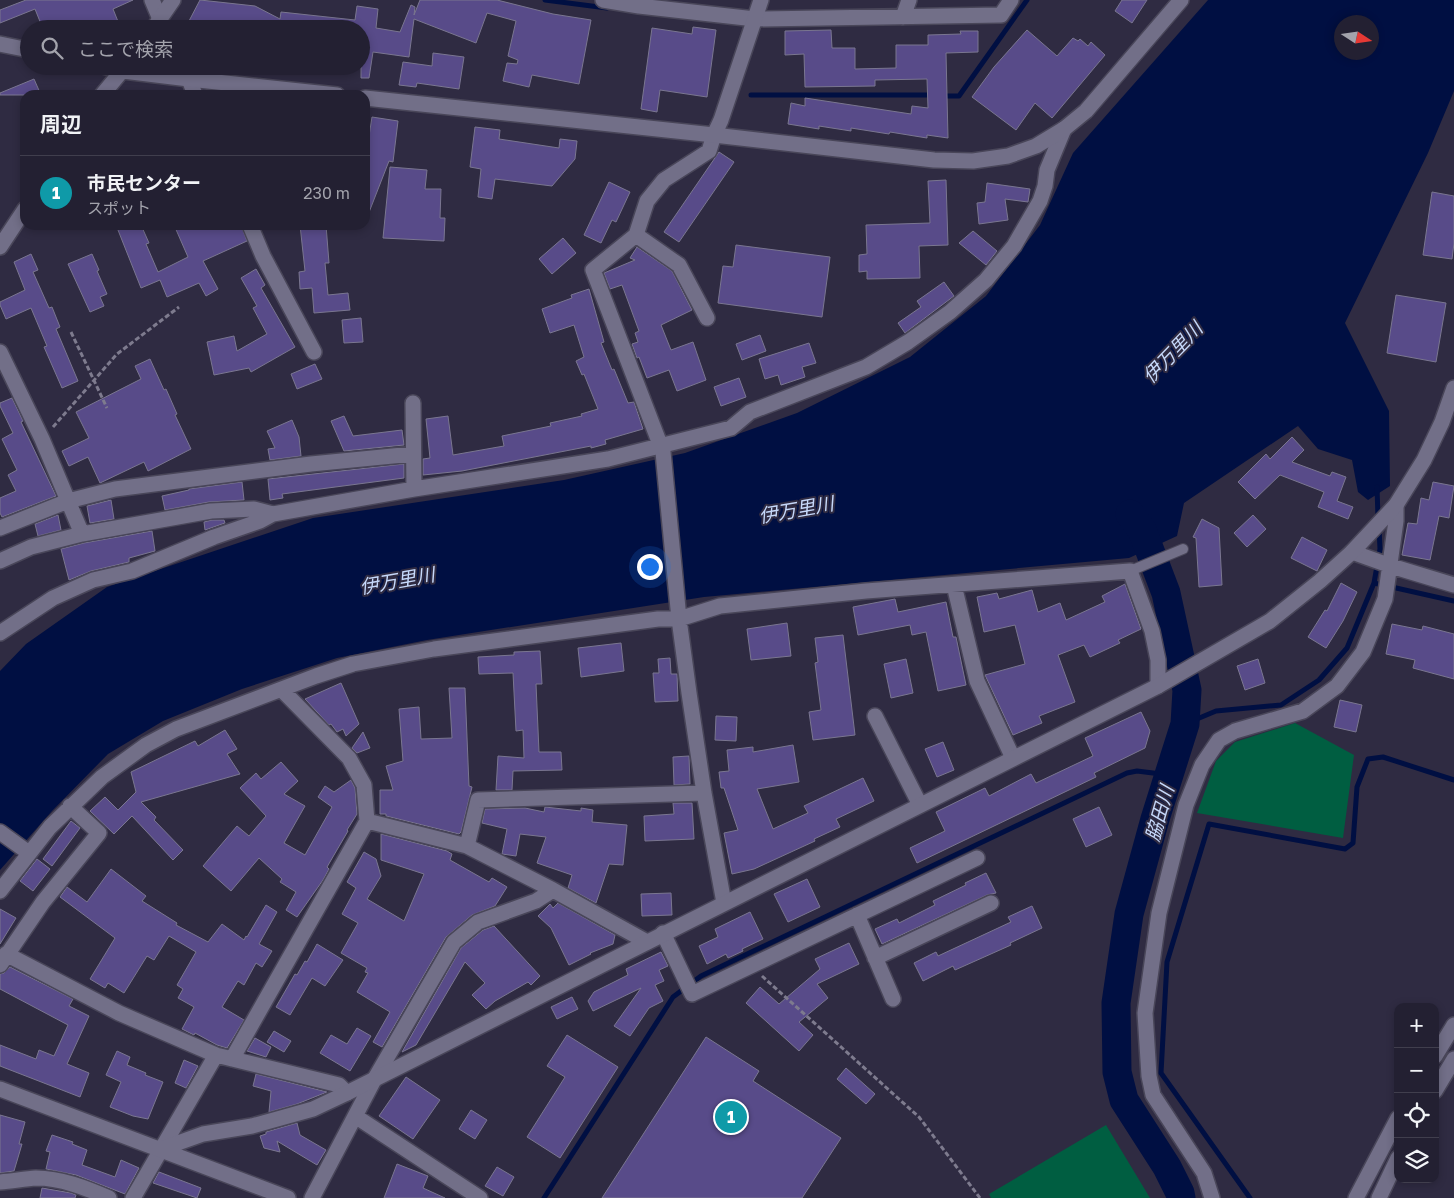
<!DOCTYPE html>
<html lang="ja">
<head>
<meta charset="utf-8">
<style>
  body { margin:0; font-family:"Golos Text","Noto Sans JP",sans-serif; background:#2f2d3e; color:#f1f3f6 }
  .controls { position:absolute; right:15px; bottom:15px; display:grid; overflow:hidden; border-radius:10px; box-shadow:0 2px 8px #0003 }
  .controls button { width:45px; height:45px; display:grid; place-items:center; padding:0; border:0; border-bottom:1px solid #403e4d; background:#232032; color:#f1f3f6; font:25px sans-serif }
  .compass { position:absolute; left:1334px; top:15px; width:45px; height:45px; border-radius:50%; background:#232032; box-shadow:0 2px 8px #0003; rotate:102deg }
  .you { position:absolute; left:649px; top:566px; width:18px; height:18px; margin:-12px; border:4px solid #fff; border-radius:50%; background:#1a73e8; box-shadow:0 0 0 8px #1a73e833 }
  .badge { display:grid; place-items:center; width:32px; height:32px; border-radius:50%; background:#fb9e51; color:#fff; font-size:16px; font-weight:700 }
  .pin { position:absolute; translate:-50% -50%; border:2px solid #fff; box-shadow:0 1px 5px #0006 }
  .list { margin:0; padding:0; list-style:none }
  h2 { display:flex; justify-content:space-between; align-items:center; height:65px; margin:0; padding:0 20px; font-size:21px }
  h2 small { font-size:16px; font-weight:400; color:#a3a3ac }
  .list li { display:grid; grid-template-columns:32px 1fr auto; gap:15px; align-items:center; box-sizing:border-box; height:75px; padding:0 20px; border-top:1px solid #403e4d }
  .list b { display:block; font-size:19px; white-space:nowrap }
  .list p { margin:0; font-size:16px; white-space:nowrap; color:#a3a3ac }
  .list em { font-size:16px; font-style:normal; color:#a3a3ac }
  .icon { flex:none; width:28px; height:28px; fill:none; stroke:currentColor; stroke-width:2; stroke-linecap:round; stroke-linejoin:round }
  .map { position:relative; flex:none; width:1454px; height:1198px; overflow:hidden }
  .search { position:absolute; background:#232032; box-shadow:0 2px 8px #0003; left:20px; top:20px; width:350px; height:55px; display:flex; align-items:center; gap:12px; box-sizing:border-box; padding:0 18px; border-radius:28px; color:#a3a3ac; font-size:19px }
  .panel { position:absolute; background:#232032; box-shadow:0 2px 8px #0003; left:20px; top:90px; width:350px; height:140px; border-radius:15px }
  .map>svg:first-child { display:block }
  .green { fill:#005e41 }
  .water { fill:#000f42; fill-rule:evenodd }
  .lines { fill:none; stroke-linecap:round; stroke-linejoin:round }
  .stream { stroke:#000f42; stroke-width:5 }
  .river { stroke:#000f42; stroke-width:29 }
  .building { fill:#584b89; stroke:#7a7690 }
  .lane-casing { stroke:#494659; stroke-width:12 }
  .street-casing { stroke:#494659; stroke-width:18 }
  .secondary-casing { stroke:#494659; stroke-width:18 }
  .path { stroke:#7e7b8e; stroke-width:3; stroke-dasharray:5 2.5; stroke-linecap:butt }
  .lane { stroke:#726f88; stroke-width:10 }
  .street { stroke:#726f88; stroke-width:15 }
  .secondary { stroke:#726f88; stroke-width:15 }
  .labels { text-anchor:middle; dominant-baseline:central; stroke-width:4; stroke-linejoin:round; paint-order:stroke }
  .water-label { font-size:19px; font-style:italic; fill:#c6d8fa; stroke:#2f2b42 }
</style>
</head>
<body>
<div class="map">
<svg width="1454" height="1198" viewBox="0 0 1454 1198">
  <rect width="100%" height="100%" fill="#2f2b42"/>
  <path class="green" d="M1295 723 1354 755 1343 838 1197 813 1216 761 1235 742Z
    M1106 1125 1150 1198H991L989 1194Z"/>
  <path class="water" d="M1208 0H1454V91L1428 153 1345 323 1389 411 1390 486 1368 500 1358 492 1352 460 1318 449 1298 426 1184 503 1177 536 1129 558 704 597 427 640 337 658 242 689 163 721 108 754 52 811 0 870V671L26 644 107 587 313 518 564 480 685 453 797 413 910 357 986 296 1040 225 1073 153ZM1342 22H1372V52H1342Z"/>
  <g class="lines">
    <path class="stream" d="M545 0 607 8
      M751 95H933
      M942 96H959L1027 0
      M1377 487 1378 518
      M1374 583 1454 601
      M1185 724 1216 711 1281 705 1319 680 1347 648 1374 583 1380 549 1379 527
      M544 1198 673 997 701 976 1127 773 1137 771 1169 775
      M1250 1198 1161 1073 1167 962 1209 824 1345 849 1353 843 1357 787 1368 759 1383 757 1454 780"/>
    <path class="river" d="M1130 514 1142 530 1166 593 1187 690 1185 724 1155 819 1129 914 1116 1003 1117 1072 1124 1100 1167 1167 1180 1193 1181 1198"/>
  </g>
  <path class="building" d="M26 0H133L113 9 121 29H43L35 9 0 23V10Z
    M200 0 255 6 280 19 281 12 355 20 357 6 378 9 376 28 400 32 411 5 415 7 414 15 420 0H497L553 14 591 20 579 84 532 75 529 87 503 81 507 63 517 64 518 60 508 56 516 21 487 13 476 43 414 19 409 57 373 52 369 78H361V29H245L189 21Z
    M1122 0H1147L1132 23 1115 11Z
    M693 27 716 30 707 97 660 90 657 112 641 109 652 28 692 34Z
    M831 30 832 48H855V69L896 68V45H928V35L961 34 960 31H978V52L946 53 948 138 927 135V138L890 132 889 134 851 128V131L819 126V129L788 124 791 103 805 106V98L911 114 912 106 928 108 927 79 875 80V86L805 87 804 54 785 55V31Z
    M1027 30 1057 56 1073 38 1078 41 1080 39 1088 46 1091 42 1105 55 1052 118 1035 103 1016 130 972 97 994 67Z
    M433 53 464 57 459 89 417 83 416 87 399 85 403 62 432 66Z
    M34 79 41 95H0V93Z
    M372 117 398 121 393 162 389 161 366 220 365 149H367Z
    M475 127 500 130 499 139 559 148 560 139 577 141 575 159 552 186 495 179 492 199 478 197 481 169 470 167Z
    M719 152 734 162 679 242 664 232Z
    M390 167 427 170 425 189H441L440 218H445L444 241 383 238Z
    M946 180 948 245 919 246 920 278 867 279V271L859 272V255L867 254 866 225 930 223 928 181Z
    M609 182 630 192 616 222 612 220 601 243 584 235Z
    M987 183 1030 189 1028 202 1005 199 1008 220 979 224 977 203 985 202Z
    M1432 192 1454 196V243L1452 259 1423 255Z
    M116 225H141L149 243 146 244 158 272 188 257 174 225H241L247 241 203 261 218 289 206 296 199 283 167 297 160 280 141 288Z
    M300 225H326L329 263H325L328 295 348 293 350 310 314 313 312 288 300 289 299 272 305 271Z
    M973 231 997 251 986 265 959 243Z
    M563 238 576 253 552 274 539 259Z
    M736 245 830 257 822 317 718 303 723 266 733 267Z
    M637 247 672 271 692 310 661 325 671 350 693 342 706 380 677 391 669 370 647 378 639 357 637 358 632 344 638 342 635 333 639 331 622 285 610 289 604 273 635 260 630 258Z
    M31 254 38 270 33 272 49 308 52 307 60 327 56 329 78 381 62 388 44 347 47 346 31 308 6 319 0 305V302L25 290 14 262Z
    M92 254 99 270 97 271 107 294 100 297 104 306 90 312 68 264Z
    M256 269 265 285 261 288 295 347 251 372 249 368 214 375 207 342 234 336 237 351 267 334 253 308 257 306 241 278Z
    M944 282 954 296 905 333 898 323 921 307 917 301Z
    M589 289 604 342 601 343 612 370 614 369 628 403 634 402 643 429 605 440 606 444 591 448V446L462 471 423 475V459L430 458 426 419 448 416 453 455 504 446 502 436 551 426 550 423 582 416 581 414 598 409 584 374 582 375 576 361 584 357 574 325 550 333 542 309 572 298 571 295Z
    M1396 295 1446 303 1436 362 1387 353Z
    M361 318 363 342 344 343 342 320Z
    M760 335 766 351 742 360 736 344Z
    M809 343 816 363 802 367 805 377 781 385 778 375 765 379 759 359Z
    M150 359 164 390 166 389 177 414 175 415 191 449 148 471 144 462 100 483 88 457 69 466 62 451 89 438 76 412 141 379 135 366Z
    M315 364 322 379 297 389 291 374Z
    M739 378 746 397 721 406 714 387Z
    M12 398 23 421 21 422 56 496 2 517 0 513V498L16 491 8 475 17 470 2 439 13 433 0 406V403Z
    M344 416 353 436 402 430 404 445 344 451 331 421Z
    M292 420 299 437 301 456 270 460 268 449 275 448 267 431Z
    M1292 437 1304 450 1292 462 1330 476 1332 472 1346 477 1337 501 1353 507 1348 519 1318 507 1324 492 1280 475 1255 499 1238 482 1266 454 1270 459Z
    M404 464V478L282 494 283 498 270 500 268 479Z
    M242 482 244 500 209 502 165 510 162 496 189 490V489Z
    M1433 482 1454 486 1449 518 1439 516 1430 560 1402 555 1408 523 1417 524 1421 498 1429 500Z
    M111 500 114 519 90 523 87 506Z
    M58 515 61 530 38 536 35 524Z
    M1253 515 1266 529 1247 547 1234 533Z
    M1202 519 1219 528 1222 585 1199 587 1196 538 1193 537Z
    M212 520H224L225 523 205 530 204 522Z
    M152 531 155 551 129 558V562L91 571 69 580 61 549 84 543Z
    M1302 537 1327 550 1317 571 1291 558Z
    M1341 583 1357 592 1343 621 1326 648 1308 637 1325 610 1327 611Z
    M1125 584 1141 629 1118 640 1120 643 1090 657 1084 645 1058 655 1075 702 1039 716 1042 723 1013 735 985 675 1025 664 1015 625 984 632 977 597 997 593 999 599 1032 590 1038 612 1060 603 1066 620 1105 602 1102 596Z
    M895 599 898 612 946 602 953 637H956L966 685 938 691 926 632 912 635 910 625 858 635 853 607Z
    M787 623 791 656 751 660 747 629Z
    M1392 624 1422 630 1423 626 1454 634V679L1413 668 1415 660 1386 654Z
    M843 635 855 735 813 740 809 712 821 710 815 663 818 662 815 638Z
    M621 643 624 671 581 677 578 648Z
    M540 651 542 684H536L539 752H561L562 770 513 771 512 790H496L498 756 524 758 523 730 516 731 513 673 479 674 478 657 514 655V652Z
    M670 658 671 674H677L678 701 655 702 653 673H659L658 659Z
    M906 659 913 693 891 698 884 664Z
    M1258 659 1265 683 1245 690 1237 666Z
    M341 683 359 724 346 736 343 729 337 732 331 724 329 725 305 699Z
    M449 688H465L469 786 472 787 461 832 459 834 386 816V814H380V790H393L386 766 403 761 399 709 419 707 421 739 452 738Z
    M1340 700 1362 705 1356 732 1334 727Z
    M1141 712 1150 731 1145 748 1094 773 1096 777 917 863 910 848 945 831 936 812 985 788 989 796 1031 774 1036 783 1093 756 1085 738Z
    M716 716 737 717 736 741 715 740Z
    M225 730 237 749 227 754 240 774 141 802 156 817 154 820 183 850 173 860 132 816 114 834 90 811 105 797 118 810 136 792 131 772 195 741 198 746Z
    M363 732 370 748 357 753 352 748Z
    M943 742 954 770 937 777 925 749Z
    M793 745 799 782 757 789 773 829 808 813 804 806 863 778 874 801 836 819 840 827 814 839 815 841 754 869 732 874 724 833 738 830 724 788H721L719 772 729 771 727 750 753 747V752Z
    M689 756 690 784 674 785 673 757Z
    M281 762 298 781 284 794 305 806 284 843 305 855 332 807 318 797 325 786 334 792 351 780 355 788 357 814 347 830 348 831 327 867 329 869 323 880 297 917 286 910 296 892 280 882 282 879 259 858 231 891 203 866 237 826 249 836 266 816 240 788 256 773 261 779Z
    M673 803H692L694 839 645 841 644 816 674 814Z
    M545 807 581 811V808L593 810 592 822 627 825 623 865 609 864 596 903 568 888 572 875 537 863 546 837 520 834 516 856 502 854 507 829 482 823 485 809 525 808 544 812Z
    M1099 807 1112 835 1086 847 1073 819Z
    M71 821 80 828 52 866 43 859Z
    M381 834 447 851 452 854 450 860 489 882 492 878 507 887 495 906 472 915 446 937 382 1047 373 1042 390 1012 357 992 368 973 365 972 367 968 341 953 358 923 342 914 356 888 347 882 364 852 376 859 381 876 367 899 404 921 424 874 381 860Z
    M37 859 50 869 33 891 20 881Z
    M111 869 146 896 142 901 177 923 176 925 208 942 222 924 244 940 246 936 247 937 266 905 277 912 259 944 272 951 262 967 256 963 244 985 238 981 222 1007 244 1020 227 1048 217 1045 195 1033 194 1035 182 1029 194 1007 178 998 183 989 177 985 196 952 169 936 154 960 147 956 124 993 108 983 105 988 90 979 115 938 60 897 67 887 87 902Z
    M986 873 996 893 987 895 882 944 875 929 897 919 899 923 935 905 933 901 966 885 965 883Z
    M807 879 820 907 788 922 774 894Z
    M671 893 672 915 642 916 641 894Z
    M558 903 615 935 613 944 590 953 591 954 569 965 551 928 538 916 550 904 553 908Z
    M1032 906 1042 928 1010 943 1011 945 955 970 953 966 923 981 914 963 936 952 938 956 1011 922 1008 917Z
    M0 909 16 918 0 944Z
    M750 912 763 939 742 949 743 951 728 958 726 954 707 964 699 946 718 937 715 929Z
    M494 926 540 976 531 985 528 982 495 1001 486 1009 472 995 485 983 465 962 416 1045 402 1052 461 948 483 930Z
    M849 943 859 964 817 984 828 998 799 1022 813 1035 799 1051 746 1003 760 987 779 1004 820 969 815 959Z
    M317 944 343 960 325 986 312 978 290 1015 276 1007 295 974 297 975 305 961 307 962Z
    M661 952 668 966 659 970 664 981 655 985 663 1001 649 1008 630 1036 614 1026 641 988 593 1011 588 1001 594 992 628 975 626 969Z
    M10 967 73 999 69 1006 89 1016 67 1064 89 1073 80 1097 0 1066V1045L36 1059 39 1050 54 1056 68 1025 0 989V974L4 973Z
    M572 997 578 1009 557 1019 551 1007Z
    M357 1028 371 1036 350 1071 320 1053 331 1035 347 1044Z
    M274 1031 291 1041 284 1052 267 1042Z
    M567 1035 618 1067 560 1158 527 1137 565 1077 547 1066Z
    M706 1037 759 1071 753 1081 841 1138 802 1198H602Z
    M255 1038 271 1047 266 1057 247 1051Z
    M117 1051 130 1057 127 1065 146 1073 145 1075 163 1082 148 1119 133 1116 110 1107 121 1082 106 1075Z
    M184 1060 198 1066 186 1088 175 1083Z
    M846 1068 875 1094 866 1104 837 1079Z
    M256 1074 327 1092 297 1104 269 1112 271 1091 253 1086Z
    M406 1077 440 1100 413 1139 379 1116Z
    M471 1110 487 1120 475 1139 459 1129Z
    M0 1115 25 1122 19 1144H22L14 1171 0 1173Z
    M297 1123 300 1135 326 1150 317 1165 277 1141 280 1152 264 1148 260 1136 266 1134V1132Z
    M52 1135 73 1142 72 1144 87 1150 82 1165 115 1177 121 1160 139 1168 125 1194 76 1175 46 1169 50 1152 46 1151Z
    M397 1164 428 1176 423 1188 445 1198H384Z
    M497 1167 514 1177 503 1196 485 1186Z
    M159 1172 201 1188 197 1198 153 1183Z
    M42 1188 71 1193 76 1195 75 1198H40Z"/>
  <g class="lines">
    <defs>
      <path id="lane" d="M1130 571 1183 549"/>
      <path id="street" d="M152 0 160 19
        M603 0 639 6 755 19 1001 15 1011 0
        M903 17 909 0
        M189 79 195 95
        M714 135 709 151 664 180 647 201 636 235 593 270 663 452 679 619 689 693 704 793 724 903
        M250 225 263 256 314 352
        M636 235 679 265 707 318
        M0 352 42 439 82 534
        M413 403 414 489
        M0 528 68 501 115 489 311 464 413 454
        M1352 552 1391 566 1454 585
        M0 561 31 547 82 534 211 511 254 509 273 514
        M954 585 977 681 1013 758
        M0 633 53 598 93 580 132 571 214 537 260 521 273 514 414 489 608 459 731 428 750 412 866 367 908 342 950 312 986 280 1014 246 1040 201 1045 186 1047 170 1064 129
        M282 690 349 758 364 785 367 821
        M875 716 920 805
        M0 832 29 853
        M467 846 478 800 704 793
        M0 891 50 827 102 777 146 745 176 729 316 676 353 664 434 649 658 619H679L720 606 866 591 1130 571 1152 631 1158 660V686
        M857 915 893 999
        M663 933 692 994 977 858
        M6 954 119 1013 216 1055 339 1085 347 1093
        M875 958 991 903
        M0 965 43 902 99 833 70 806
        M232 1059 367 821 467 846 553 890 647 942
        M355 1116 480 1198
        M0 1182C12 1181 24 1179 36 1178 61 1178 86 1188 109 1198
        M133 1198 216 1055
        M312 1198 374 1080 454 942 478 922 536 901 553 890
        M1212 1198 1204 1173 1153 1095 1149 1076 1145 1013 1159 913 1186 805 1202 765 1219 740 1235 731 1303 711 1337 686 1363 652 1385 599 1396 521V505"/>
      <path id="secondary" d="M153 29 173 0
        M0 44 29 50
        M103 66 123 71 189 79 337 95
        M102 95 126 66
        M365 98 714 135 934 160 973 161 1008 156 1036 146 1064 129 1086 111 1181 0
        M714 135 721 120 761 0
        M0 247 25 209
        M1435 1056 1454 1025
        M0 1089 288 1198
        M1435 1091 1454 1059
        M161 1149 203 1134 252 1126 313 1109 347 1093 1158 686 1270 621 1320 581 1352 552 1396 505 1424 460 1442 422 1454 388
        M1356 1198 1398 1118
        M1379 1198 1398 1158"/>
    </defs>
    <use href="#lane" class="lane-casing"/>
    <use href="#street" class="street-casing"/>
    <use href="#secondary" class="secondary-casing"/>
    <path class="path" d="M71 332 107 408
      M53 427 117 354 179 307
      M762 976 919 1117 980 1198"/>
    <use href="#lane" class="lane"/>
    <use href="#street" class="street"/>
    <use href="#secondary" class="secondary"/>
  </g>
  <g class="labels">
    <g class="water-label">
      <text transform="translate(1172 352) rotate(-46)">伊万里川</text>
      <text transform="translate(796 509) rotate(-10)">伊万里川</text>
      <text transform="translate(397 580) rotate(-10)">伊万里川</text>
      <text transform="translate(1159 813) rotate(-74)">脇田川</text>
    </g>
  </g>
</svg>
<div class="controls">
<button>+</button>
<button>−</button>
<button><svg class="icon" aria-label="locate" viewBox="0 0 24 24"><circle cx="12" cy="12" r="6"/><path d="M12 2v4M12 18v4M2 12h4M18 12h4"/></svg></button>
<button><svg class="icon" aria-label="layers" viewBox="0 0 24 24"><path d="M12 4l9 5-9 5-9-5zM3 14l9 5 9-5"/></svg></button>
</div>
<svg class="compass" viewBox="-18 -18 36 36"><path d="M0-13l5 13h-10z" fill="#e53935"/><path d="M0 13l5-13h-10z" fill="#a3a3ac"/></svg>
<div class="you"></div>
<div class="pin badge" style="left:731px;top:1117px;background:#0f9aa8">1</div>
<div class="search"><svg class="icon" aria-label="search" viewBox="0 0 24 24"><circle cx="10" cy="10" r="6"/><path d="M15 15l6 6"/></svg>ここで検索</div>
<section class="panel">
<h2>周辺<small></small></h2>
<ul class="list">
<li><span class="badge" style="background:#0f9aa8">1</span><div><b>市民センター</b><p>スポット</p></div><em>230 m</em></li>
</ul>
</section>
</div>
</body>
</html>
